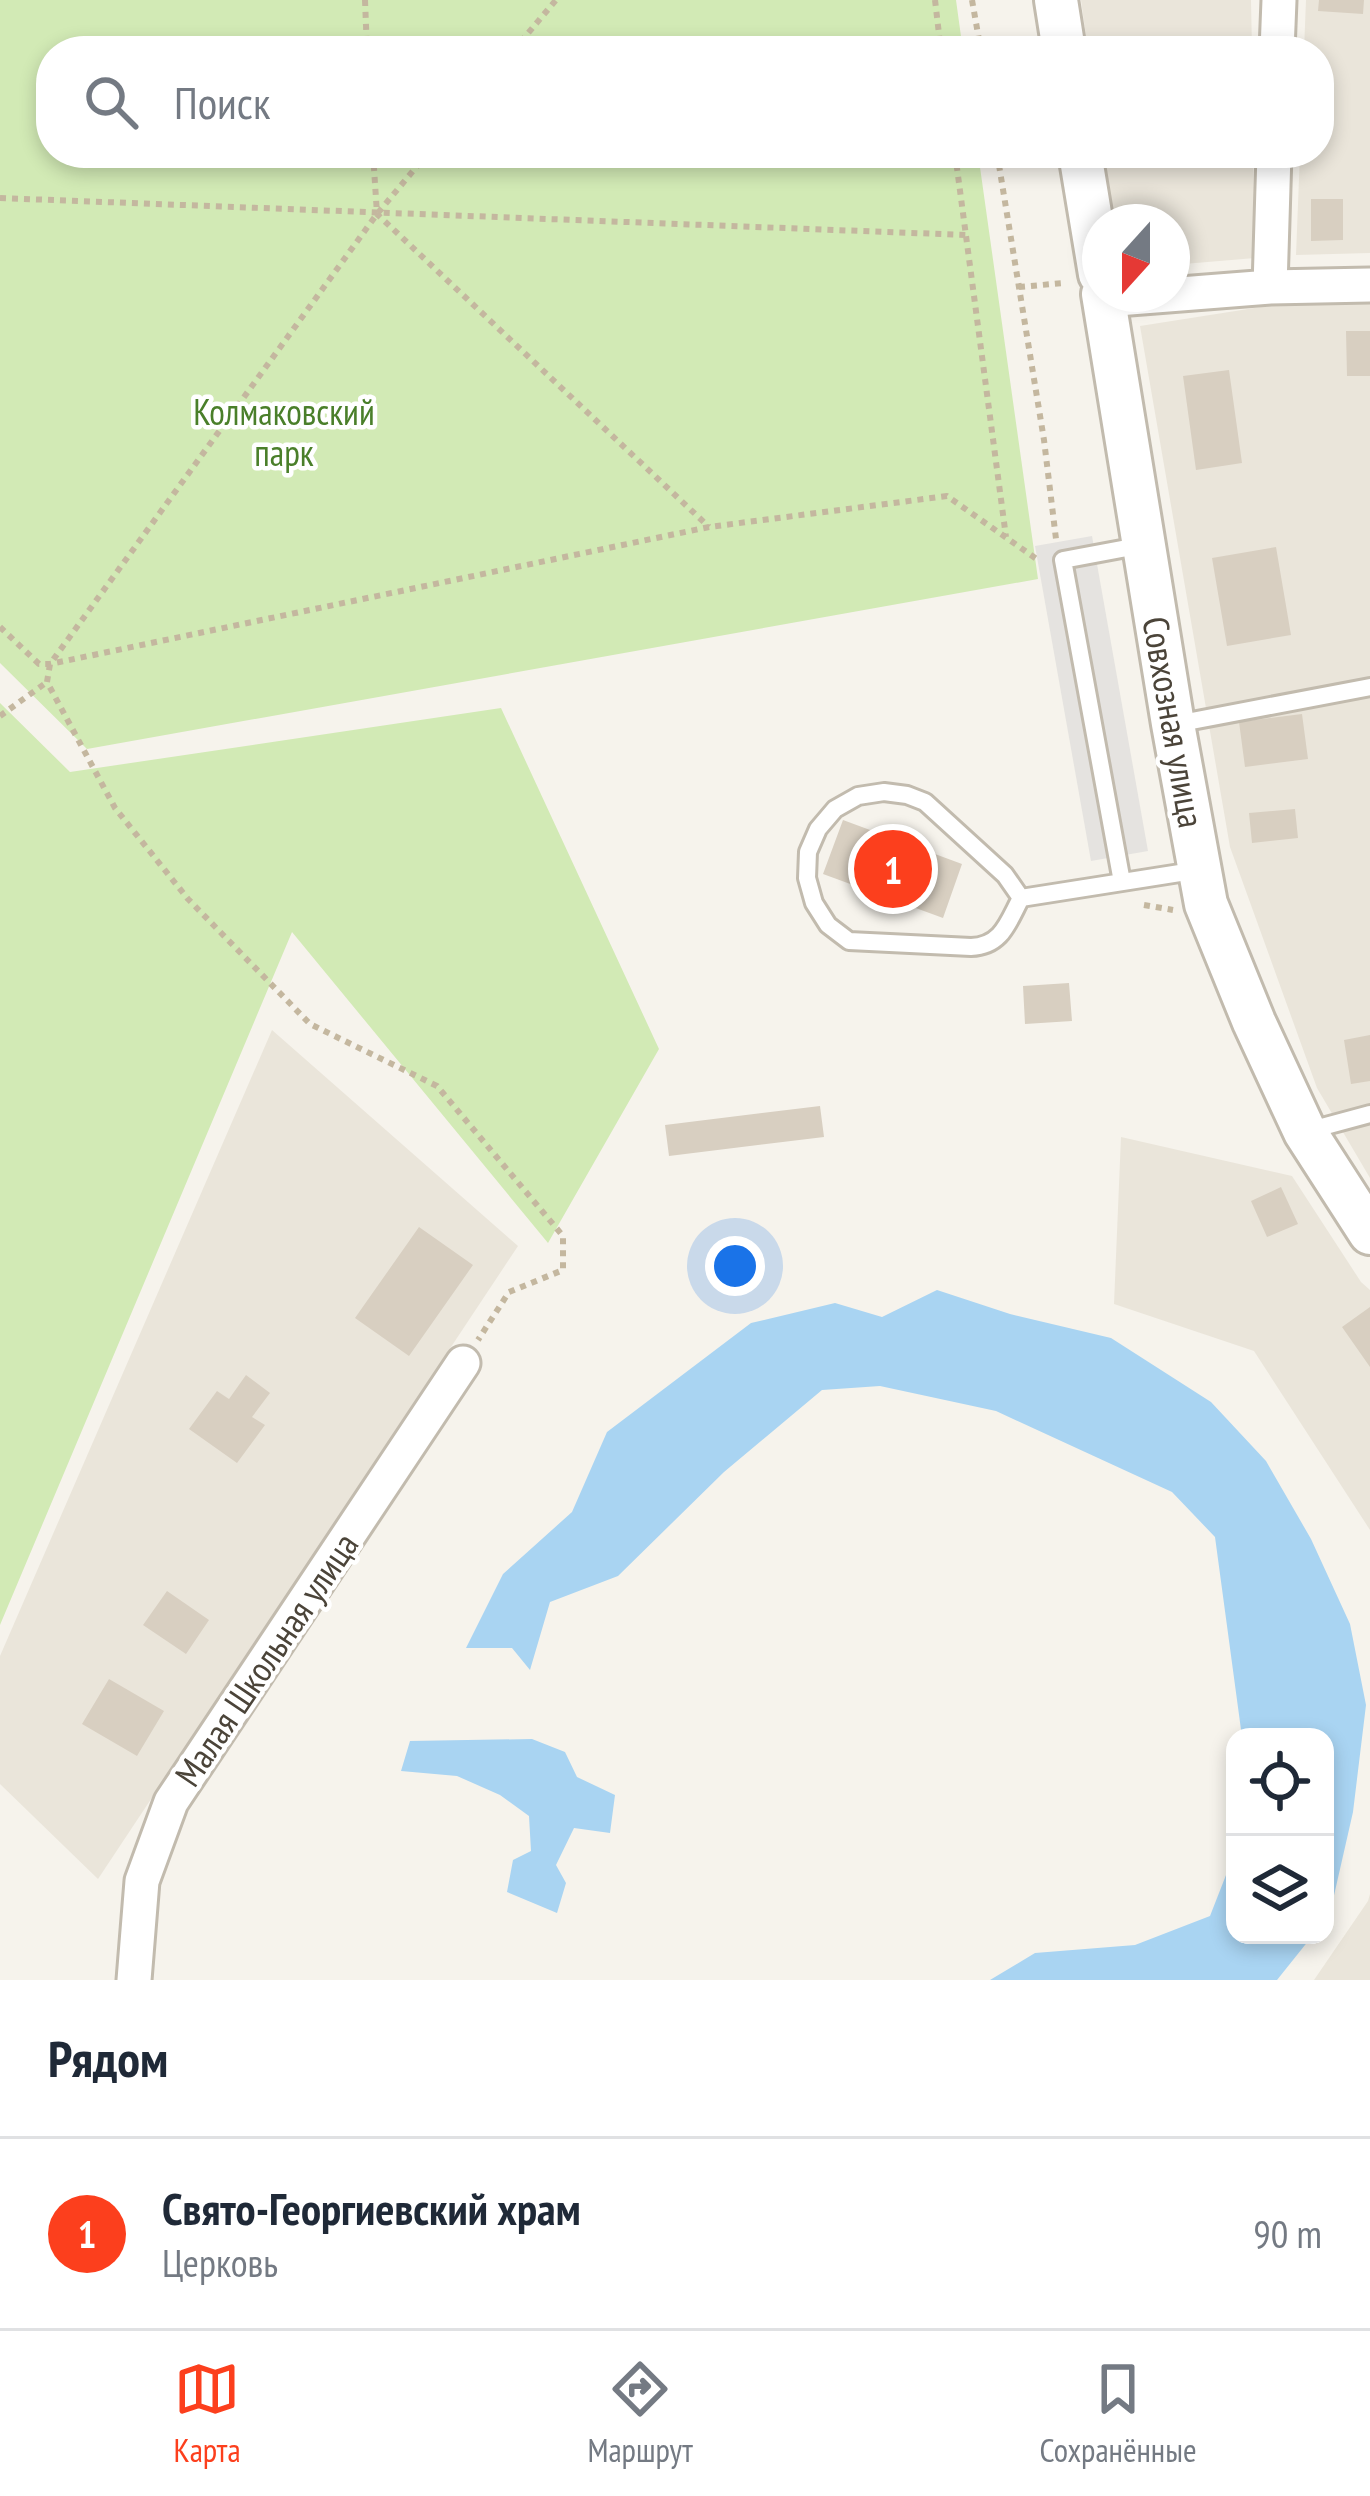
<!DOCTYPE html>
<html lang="ru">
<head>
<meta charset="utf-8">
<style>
  body { margin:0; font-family:"PT Sans Narrow",sans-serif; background:#f6f6f7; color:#1f2937 }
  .controls { position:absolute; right:36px; bottom:36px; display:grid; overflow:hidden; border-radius:24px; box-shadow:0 6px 18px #0003 }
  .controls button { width:108px; height:108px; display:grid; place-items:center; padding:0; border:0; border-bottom:3px solid #e0e1e3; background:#fff; color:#1f2937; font:60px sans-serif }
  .compass { position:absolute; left:1082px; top:204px; width:108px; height:108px; border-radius:50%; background:#fff; box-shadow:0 6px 18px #0003; rotate:201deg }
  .you { position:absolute; left:735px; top:1266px; width:42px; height:42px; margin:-30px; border:9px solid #fff; border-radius:50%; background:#1a73e8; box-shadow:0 0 0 18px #1a73e833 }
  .badge { display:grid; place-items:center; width:78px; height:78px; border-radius:50%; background:#fc3f1d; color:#fff; font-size:39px; font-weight:700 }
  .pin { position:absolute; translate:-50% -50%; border:6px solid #fff; box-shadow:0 3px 12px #0006 }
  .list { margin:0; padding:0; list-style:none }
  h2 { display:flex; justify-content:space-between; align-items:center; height:156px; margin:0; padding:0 48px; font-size:51px }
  h2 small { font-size:39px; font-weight:400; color:#747a83 }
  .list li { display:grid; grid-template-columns:78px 1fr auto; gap:36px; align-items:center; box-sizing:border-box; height:192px; padding:0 48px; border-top:3px solid #e0e1e3 }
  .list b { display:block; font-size:45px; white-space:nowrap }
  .list p { margin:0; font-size:39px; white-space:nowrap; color:#747a83 }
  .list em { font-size:39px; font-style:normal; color:#747a83 }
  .icon { flex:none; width:66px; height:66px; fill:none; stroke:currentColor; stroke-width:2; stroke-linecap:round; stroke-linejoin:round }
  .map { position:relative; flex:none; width:1370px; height:1980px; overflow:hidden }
  .search { position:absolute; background:#fff; box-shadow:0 6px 18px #0003; left:36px; right:36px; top:36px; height:132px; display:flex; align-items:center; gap:30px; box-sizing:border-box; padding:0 42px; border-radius:48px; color:#747a83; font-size:45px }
  .sheet { height:348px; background:#fff }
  nav { display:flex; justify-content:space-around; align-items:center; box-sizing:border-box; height:168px; border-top:3px solid #e0e1e3; background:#fff; font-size:33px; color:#747a83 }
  nav a { display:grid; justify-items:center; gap:6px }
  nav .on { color:#fc3f1d }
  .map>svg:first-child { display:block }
  .residential { fill:#eae5da }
  .green { fill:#d2eab5 }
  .parking { fill:#e5e3e0 }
  .water { fill:#a9d4f2 }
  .building { fill:#d8cfc1 }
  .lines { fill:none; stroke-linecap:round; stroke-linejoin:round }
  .service-casing { stroke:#c2bbae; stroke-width:22 }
  .minor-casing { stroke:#c2bbae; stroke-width:39 }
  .tertiary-casing { stroke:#c2bbae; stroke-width:48 }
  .path { stroke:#c4b79f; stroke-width:6; stroke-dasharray:6 6; stroke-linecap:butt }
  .service { stroke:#fff; stroke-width:16 }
  .minor { stroke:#fff; stroke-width:33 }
  .tertiary { stroke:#fff; stroke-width:42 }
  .labels { text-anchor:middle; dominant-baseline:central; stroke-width:9; stroke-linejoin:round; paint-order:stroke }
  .park-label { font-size:36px; fill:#4a7f2a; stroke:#fff }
  .street-label { font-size:36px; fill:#4b4439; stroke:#fff }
</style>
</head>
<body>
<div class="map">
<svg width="1370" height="1980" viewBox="0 0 1370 1980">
  <rect width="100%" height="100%" fill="#f6f3ec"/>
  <path class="residential" d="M1081 0H1251L1252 51H1088Z
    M1306 0H1370V253L1296 255 1300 153H1319V51H1304Z
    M1101 153H1253L1255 258 1172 265V222H1110Z
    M1280 304H1370V1178L1317 1088 1230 847 1140 326Z
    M272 1030 518 1246 98 1879 0 1784V1656Z
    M1121 1137 1292 1176 1361 1282 1370 1290V1530L1254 1351 1114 1304Z
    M1370 1894V1980H1314L1368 1901Z"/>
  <path class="green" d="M0 0H956L963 51H51V153H978L1038 579 87 749 0 663Z
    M0 703 70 772 501 708 659 1049 548 1243 292 932 0 1625Z"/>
  <path class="parking" d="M1092 536 1148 851 1091 861 1035 546Z"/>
  <path class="water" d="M937 1290 1010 1314 1111 1338 1211 1402 1266 1461 1311 1539 1350 1624 1366 1705 1353 1812 1330 1913 1325 1919V1737H1242L1215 1537 1172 1492 996 1411 880 1386 822 1390 724 1472 618 1576 550 1602 530 1670 512 1648H466L503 1574 572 1512 607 1432 751 1323 835 1303 882 1317Z
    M532 1739 565 1752 577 1777 615 1795 610 1833 574 1828 556 1865 566 1883 557 1913 507 1892 513 1860 531 1851 529 1816 500 1795 457 1776 401 1771 410 1741Z
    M1235 1852V1935H1313L1277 1980H990L1035 1953 1135 1945 1210 1916Z"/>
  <path class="building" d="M1319 0H1364L1363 14 1318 11Z
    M1311 199H1343V240L1311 241Z
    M1346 331H1370V376H1347Z
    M1229 370 1242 463 1196 470 1183 376Z
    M1276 547 1291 635 1227 646 1212 558Z
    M1302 714 1308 759 1245 767 1239 722Z
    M1295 809 1298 838 1252 843 1249 813Z
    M843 820 962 864 943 918 823 874Z
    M1069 983 1072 1021 1025 1024 1023 986Z
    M1370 1035V1081L1351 1084 1344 1040Z
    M820 1106 824 1137 669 1156 665 1125Z
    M1281 1187 1298 1224 1267 1237 1251 1201Z
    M419 1227 473 1265 409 1356 355 1318Z
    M1370 1307V1367L1342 1327Z
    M246 1375 270 1393 252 1417 265 1425 237 1463 189 1429 217 1391 229 1399Z
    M167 1591 209 1620 186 1654 143 1625Z
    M109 1679 164 1711 137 1756 82 1724Z"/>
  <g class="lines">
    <defs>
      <path id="service" d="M1176 724 1370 687
        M884 792 907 795 925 802 1005 875 1021 898C1008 922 1002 946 971 947L849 941 828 925 814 903 807 878 808 852 818 829 835 809 858 796Z
        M1122 882 1063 560 1143 545
        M1021 898 1199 870
        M1307 1131 1370 1114"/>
      <path id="minor" d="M1277 51 1279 0
        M1270 287 1274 153
        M1104 300 1270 287 1370 285
        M134 1980 142 1881 171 1802 463 1363"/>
      <path id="tertiary" d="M1056 0 1064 51
        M1080 153 1100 274
        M1103 294 1173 724 1206 904 1254 1022 1305 1132 1370 1233"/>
    </defs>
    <use href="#service" class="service-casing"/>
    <use href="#minor" class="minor-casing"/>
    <use href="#tertiary" class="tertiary-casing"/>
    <path class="path" d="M365 0 367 51
      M935 0 941 51
      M972 0 981 51
      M513 51 556 0
      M373 153 377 214 709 527
      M428 153 377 214 50 664 47 682 115 808 188 899 310 1024 437 1086 563 1236V1270L509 1292 478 1340
      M955 153 1006 537
      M997 153 1044 440 1056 539
      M0 198 966 235
      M1019 287 1064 283
      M0 627 39 664H50L709 527 947 496 1038 560
      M0 716 47 682
      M1144 905 1173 910"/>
    <use href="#service" class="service"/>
    <use href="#minor" class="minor"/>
    <use href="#tertiary" class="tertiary"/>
  </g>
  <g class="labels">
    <g class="park-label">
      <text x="284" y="411">Колмаковский<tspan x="284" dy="41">парк</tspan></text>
    </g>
    <g class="street-label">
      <text transform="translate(1174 722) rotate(80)">Совхозная улица</text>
      <text transform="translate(266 1659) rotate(-56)">Малая Школьная улица</text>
    </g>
  </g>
</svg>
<div class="controls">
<button><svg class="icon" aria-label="locate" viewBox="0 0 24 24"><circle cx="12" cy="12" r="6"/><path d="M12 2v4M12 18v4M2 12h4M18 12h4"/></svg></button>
<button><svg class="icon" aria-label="layers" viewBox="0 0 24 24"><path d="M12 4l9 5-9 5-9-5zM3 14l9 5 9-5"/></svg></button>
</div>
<svg class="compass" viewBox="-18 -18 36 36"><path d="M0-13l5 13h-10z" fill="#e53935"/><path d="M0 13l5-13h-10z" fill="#747a83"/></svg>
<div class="you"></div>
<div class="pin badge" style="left:893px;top:869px">1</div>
<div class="search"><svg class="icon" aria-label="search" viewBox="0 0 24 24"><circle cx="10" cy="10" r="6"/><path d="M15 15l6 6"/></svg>Поиск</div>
</div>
<section class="sheet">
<h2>Рядом<small></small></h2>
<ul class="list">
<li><span class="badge">1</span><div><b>Свято-Георгиевский храм</b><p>Церковь</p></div><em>90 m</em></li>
</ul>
</section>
<nav>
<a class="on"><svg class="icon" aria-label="map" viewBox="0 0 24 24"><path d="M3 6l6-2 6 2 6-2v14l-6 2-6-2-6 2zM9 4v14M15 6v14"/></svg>Карта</a>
<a><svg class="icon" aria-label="directions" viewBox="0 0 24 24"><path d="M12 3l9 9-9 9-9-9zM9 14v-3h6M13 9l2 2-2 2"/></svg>Маршрут</a>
<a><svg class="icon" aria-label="saved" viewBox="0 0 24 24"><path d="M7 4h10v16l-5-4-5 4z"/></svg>Сохранённые</a>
</nav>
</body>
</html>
